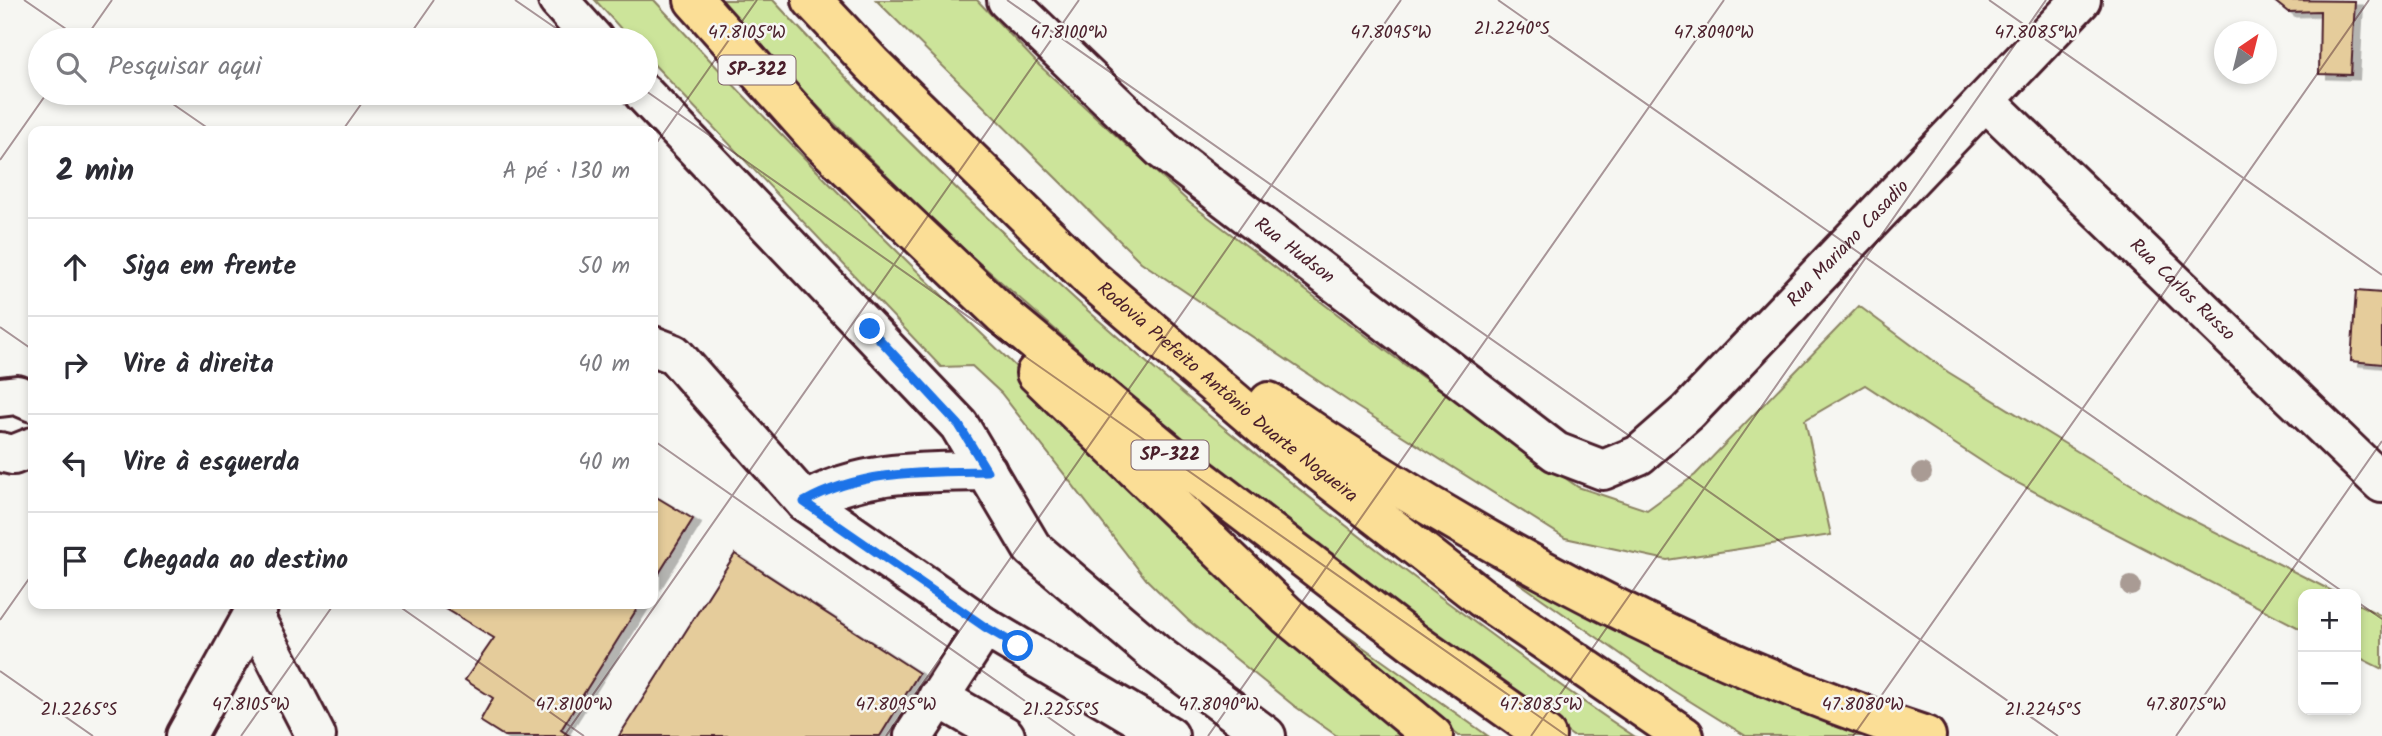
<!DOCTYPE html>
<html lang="pt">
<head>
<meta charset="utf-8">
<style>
  body { margin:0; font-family:Kalam,sans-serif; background:#f2f2f3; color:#2b2b33 }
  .controls { position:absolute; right:21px; bottom:21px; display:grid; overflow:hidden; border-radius:14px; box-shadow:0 4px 10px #0003 }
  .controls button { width:63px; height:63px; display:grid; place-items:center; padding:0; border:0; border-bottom:2px solid #e1e1e2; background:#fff; color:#2b2b33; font:35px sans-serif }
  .compass { position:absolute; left:2214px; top:21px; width:63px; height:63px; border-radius:50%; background:#fff; box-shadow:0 4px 10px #0003; rotate:35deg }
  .stop { position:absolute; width:21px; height:21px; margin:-16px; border:5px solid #1a73e8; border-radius:50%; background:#fff }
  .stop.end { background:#1a73e8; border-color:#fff; box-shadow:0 2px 7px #0008 }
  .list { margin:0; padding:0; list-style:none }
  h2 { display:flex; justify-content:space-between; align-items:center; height:91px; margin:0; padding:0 28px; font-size:30px }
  h2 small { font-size:23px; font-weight:400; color:#7c7c81 }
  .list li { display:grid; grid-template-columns:46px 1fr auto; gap:21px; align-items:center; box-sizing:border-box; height:98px; padding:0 28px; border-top:2px solid #e1e1e2 }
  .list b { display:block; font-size:26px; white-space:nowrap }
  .list em { font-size:23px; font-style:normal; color:#7c7c81 }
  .icon { flex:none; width:38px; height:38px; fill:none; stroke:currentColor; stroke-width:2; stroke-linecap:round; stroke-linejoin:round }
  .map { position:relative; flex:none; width:2382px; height:736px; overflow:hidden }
  .search { position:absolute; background:#fff; box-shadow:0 4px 10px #0003; left:28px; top:28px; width:630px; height:77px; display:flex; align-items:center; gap:18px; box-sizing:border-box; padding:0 24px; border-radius:38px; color:#7c7c81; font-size:26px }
  .panel { position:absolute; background:#fff; box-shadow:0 4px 10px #0003; left:28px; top:126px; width:630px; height:483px; border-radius:14px }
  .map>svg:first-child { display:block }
  .green { fill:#cce49a; stroke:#8b8262; stroke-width:2 }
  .building { fill:#e5cc9b; stroke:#4a1f2b; stroke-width:2; filter:url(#shadow) }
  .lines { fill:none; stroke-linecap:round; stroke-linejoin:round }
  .minor-casing { stroke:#4a1f2b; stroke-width:44 }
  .highway-casing { stroke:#4a1f2b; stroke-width:44 }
  .minor { stroke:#f6f6f2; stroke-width:38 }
  .highway { stroke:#fbde96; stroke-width:38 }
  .tree { fill:#a99b94 }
  .route { stroke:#1a73e8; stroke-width:9 }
  .ticks { fill:none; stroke:#4a1f2b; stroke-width:2; stroke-opacity:0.45 }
  .labels { text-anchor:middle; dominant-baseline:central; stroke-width:5; stroke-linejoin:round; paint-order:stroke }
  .shield { fill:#f6f6f2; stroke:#7e6067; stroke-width:2 }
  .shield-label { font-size:18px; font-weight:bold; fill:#4a1f2b }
  .street-label { font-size:19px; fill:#4a1f2b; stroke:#f6f6f2 }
  .ticks-label { font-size:18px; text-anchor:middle; fill:#4a1f2b; stroke:#f6f6f2; stroke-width:5; stroke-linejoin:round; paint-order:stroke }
</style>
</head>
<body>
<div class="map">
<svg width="2382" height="736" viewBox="0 0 2382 736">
  <defs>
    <filter id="shadow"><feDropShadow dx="8" dy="4.5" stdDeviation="0" flood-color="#0004"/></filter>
  </defs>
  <rect width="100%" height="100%" fill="#f6f6f2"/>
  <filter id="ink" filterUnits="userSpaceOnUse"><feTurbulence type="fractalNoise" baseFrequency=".0143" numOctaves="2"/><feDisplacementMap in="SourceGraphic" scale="14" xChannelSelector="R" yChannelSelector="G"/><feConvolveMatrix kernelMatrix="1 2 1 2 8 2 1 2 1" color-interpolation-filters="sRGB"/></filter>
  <g filter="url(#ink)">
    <path class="green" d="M595 0H654C891 258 1152 495 1406 736H1337L1293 705 1188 620 1146 579 1001 393 972 366 941 367 646 56V40H631Z
      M716 0H773C975 220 1199 419 1439 596 1504 644 1567 692 1634 736H1573L1436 638 1180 439 951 238 829 118Z
      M876 0H977L1039 65 1191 204 1401 362 1578 487 1647 510 1695 475 1859 306 1948 372 2176 512 2338 594H2303V630L2004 476 1865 385 1805 420 1831 535 1667 560 1565 538 1357 407 1141 262Z
      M1519 574 1876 736H1746L1672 690 1518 582Z
      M2356 603 2382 616V669L2356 656Z
      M1332 625 1488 736H1459L1329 630Z"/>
    <path class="building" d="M2273 0 2355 1 2351 75 2319 74 2320 11 2288 12Z
      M2356 291 2382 293V364L2351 361Z
      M653 495 693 519 653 583Z
      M735 554 919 673 880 736H619Z
      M438 604H640L561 730 570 736H504L480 721 493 698 465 680 494 638Z"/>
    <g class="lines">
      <defs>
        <g id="minor">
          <path d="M558 0 594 40"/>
          <path id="s1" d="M1007 0 1164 151 1556 452 1603 470 1639 455 1688 412 2081 0"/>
          <path d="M643 93 959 425 1032 548 1155 653 1266 736"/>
          <path id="s2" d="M1987 102 2382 483"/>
          <path d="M653 346 674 354 805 502"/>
          <path d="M0 397 17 395 33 402"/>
          <path d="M0 452 13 455 33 447"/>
          <path d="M987 471C923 472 861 470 805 502L985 627 1169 736"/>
          <path d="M253 614 316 736"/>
          <path d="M938 697 1005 736"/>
          <path d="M186 736 259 604"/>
          <path d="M914 736 985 627"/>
        </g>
        <g id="highway">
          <path d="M694 0 820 141 1003 315 1185 467 1413 642 1546 736"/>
          <path id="s3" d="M812 0 872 64 1090 278 1274 436 1481 597 1684 736"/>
          <path d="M1036 373 1287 615 1433 736"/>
          <path d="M1269 402C1472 542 1691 659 1926 736"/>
        </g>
      </defs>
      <use href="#minor" class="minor-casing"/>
      <use href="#highway" class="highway-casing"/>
      <use href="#minor" class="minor"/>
      <use href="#highway" class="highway"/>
    </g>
    <g class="tree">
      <circle cx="1922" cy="473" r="10"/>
      <circle cx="2131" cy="586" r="10"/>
    </g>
  </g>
  <g class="lines" filter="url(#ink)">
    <path class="route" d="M870 329 959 425 987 471C923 472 861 470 804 502L985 627 1018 646"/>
  </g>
  <path class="ticks" d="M24 0 82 40M515 0 573 40M1007 0 2058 736M1498 0 2346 594M1989 0 2382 275M84 40 112 0M406 40 434 0M646 91 1567 736M157 93 212 131M342 131 369 93M653 148 757 0M0 160 47 93M0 327 33 350M653 440 1075 736M2356 601 2382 619M396 604 584 736M0 620 33 573M0 671 93 736M241 736 334 604M564 736 1079 0M886 736 1401 0M1208 736 1724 0M1531 736 2046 0M1853 736 2369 0M2176 736 2382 441"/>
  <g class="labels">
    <g class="shield">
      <rect x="718.5" y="55.5" width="77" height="29" rx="5"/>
      <rect x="1131.5" y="440.5" width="77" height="29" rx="5"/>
    </g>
    <g class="shield-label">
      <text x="757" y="70">SP-322</text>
      <text x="1170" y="455">SP-322</text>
    </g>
    <g class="street-label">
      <text stroke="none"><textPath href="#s1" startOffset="1099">Rua Mariano Casadio</textPath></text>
      <text stroke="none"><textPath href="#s1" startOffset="382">Rua Hudson</textPath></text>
      <text stroke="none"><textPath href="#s2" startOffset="271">Rua Carlos Russo</textPath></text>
      <text stroke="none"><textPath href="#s3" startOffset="572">Rodovia Prefeito Antônio Duarte Nogueira</textPath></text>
    </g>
  </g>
  <g class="ticks-label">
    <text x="1512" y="34">21.2240°S</text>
    <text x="747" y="38">47.8105°W</text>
    <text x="1069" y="38">47.8100°W</text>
    <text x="1391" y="38">47.8095°W</text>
    <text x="1714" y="38">47.8090°W</text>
    <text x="2036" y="38">47.8085°W</text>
    <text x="251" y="710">47.8105°W</text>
    <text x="574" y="710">47.8100°W</text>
    <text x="896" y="710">47.8095°W</text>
    <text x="1219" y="710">47.8090°W</text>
    <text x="1541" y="710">47.8085°W</text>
    <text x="1863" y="710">47.8080°W</text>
    <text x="2186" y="710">47.8075°W</text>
    <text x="79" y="715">21.2265°S</text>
    <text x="1061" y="715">21.2255°S</text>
    <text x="2043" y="715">21.2245°S</text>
  </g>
</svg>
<div class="controls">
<button>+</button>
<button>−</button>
</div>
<svg class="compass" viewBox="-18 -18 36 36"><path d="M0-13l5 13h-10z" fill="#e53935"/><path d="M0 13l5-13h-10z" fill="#7c7c81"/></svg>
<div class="stop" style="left:1018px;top:646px"></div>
<div class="stop end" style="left:870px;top:329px"></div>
<div class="search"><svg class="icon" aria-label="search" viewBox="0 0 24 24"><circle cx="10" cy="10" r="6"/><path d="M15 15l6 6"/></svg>Pesquisar aqui</div>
<section class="panel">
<h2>2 min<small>A pé · 130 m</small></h2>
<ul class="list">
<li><svg class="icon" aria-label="ahead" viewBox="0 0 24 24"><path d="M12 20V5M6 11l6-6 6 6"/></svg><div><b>Siga em frente</b></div><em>50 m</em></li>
<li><svg class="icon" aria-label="right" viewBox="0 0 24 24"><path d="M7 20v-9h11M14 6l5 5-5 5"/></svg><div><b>Vire à direita</b></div><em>40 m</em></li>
<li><svg class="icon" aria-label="left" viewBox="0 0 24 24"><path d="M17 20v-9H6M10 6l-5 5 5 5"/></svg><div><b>Vire à esquerda</b></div><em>40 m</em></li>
<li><svg class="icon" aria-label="arrive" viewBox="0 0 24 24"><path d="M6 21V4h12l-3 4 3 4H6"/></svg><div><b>Chegada ao destino</b></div></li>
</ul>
</section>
</div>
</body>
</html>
